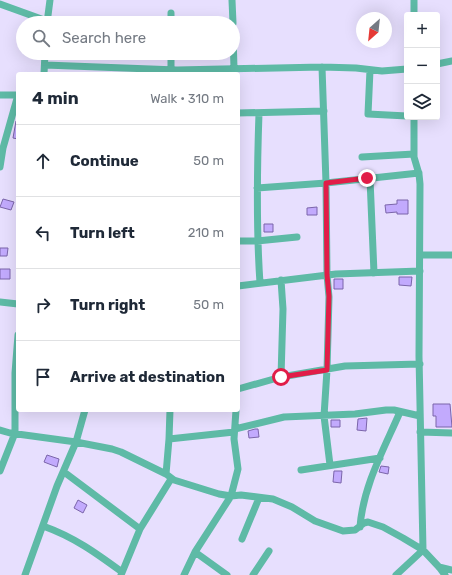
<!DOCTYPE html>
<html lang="en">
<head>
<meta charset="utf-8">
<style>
  body { margin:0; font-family:Rubik,sans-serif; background:#f2f2f3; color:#1f2937 }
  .controls { position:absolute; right:12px; top:12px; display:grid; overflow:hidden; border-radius:4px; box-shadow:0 4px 16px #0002 }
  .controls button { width:36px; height:36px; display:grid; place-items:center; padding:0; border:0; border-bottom:1px solid #e0e1e3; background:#fff; color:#1f2937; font:20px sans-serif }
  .compass { position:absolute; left:356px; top:12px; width:36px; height:36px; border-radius:50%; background:#fff; box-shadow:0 4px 16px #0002; rotate:207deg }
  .stop { position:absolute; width:12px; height:12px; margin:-9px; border:3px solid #e11d48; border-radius:50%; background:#fff }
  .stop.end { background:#e11d48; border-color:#fff; box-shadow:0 1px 4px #0008 }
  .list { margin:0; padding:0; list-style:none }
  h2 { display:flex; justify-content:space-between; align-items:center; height:52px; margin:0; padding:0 16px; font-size:17px }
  h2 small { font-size:13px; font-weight:400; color:#747a83 }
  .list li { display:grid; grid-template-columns:26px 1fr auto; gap:12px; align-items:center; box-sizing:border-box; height:72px; padding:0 16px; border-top:1px solid #e0e1e3 }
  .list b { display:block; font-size:15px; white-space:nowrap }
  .list em { font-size:13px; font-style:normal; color:#747a83 }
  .icon { flex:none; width:22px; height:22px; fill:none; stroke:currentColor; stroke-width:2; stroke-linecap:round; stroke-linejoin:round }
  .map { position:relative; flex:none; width:452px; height:575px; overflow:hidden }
  .search { position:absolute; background:#fff; box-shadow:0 4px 16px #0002; left:16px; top:16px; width:224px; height:44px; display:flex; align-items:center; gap:10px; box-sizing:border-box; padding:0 14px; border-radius:22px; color:#747a83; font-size:15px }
  .panel { position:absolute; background:#fff; box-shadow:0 4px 16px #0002; left:16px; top:72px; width:224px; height:340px; border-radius:4px }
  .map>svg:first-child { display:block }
  .building { fill:#c2aafd; stroke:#7b65aa }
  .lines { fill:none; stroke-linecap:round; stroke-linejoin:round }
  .street { stroke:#5ebaa6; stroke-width:7 }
  .route { stroke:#e11d48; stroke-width:5 }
</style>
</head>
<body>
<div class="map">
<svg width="452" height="575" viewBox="0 0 452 575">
  <rect width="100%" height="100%" fill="#e7dffe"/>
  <path class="building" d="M16 121 18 122V139L13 138Z
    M3 199 14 202 11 210 0 207Z
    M397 200H408V214H397V212L386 213 385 205 397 204Z
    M317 207V215H307V208Z
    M264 224H273V232H264Z
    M0 248H8L7 256H0Z
    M0 269H10V279H0Z
    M399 277H412L411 286 399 285Z
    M334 279H343V289H334Z
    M433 404H450L452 427H436V416H433Z
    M367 418 366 431 357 430 358 419Z
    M331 420H340V427H331Z
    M255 429H258L259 437 249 438 248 431Z
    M47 455 59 459 57 467 44 462Z
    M381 466 389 467 388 474 379 472Z
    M334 471H342L341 483 333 482Z
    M78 500 87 505 83 513 74 508Z"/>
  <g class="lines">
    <path class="street" d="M232 0 233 23
      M0 4 47 21
      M414 15V0
      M47 23 50 0
      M171 23V13
      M233 35 234 68
      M437 64 452 61
      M45 65 177 70 322 67 356 68 382 71 407 69
      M322 67 326 183 327 275 329 297 327 370 324 416 330 465
      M171 70V53
      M370 70 368 114 407 116
      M44 74 45 53
      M0 95H18
      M238 113 324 111
      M259 113C257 170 256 226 260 283
      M362 157 414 154
      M0 167 3 148 18 95
      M370 179 374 273
      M257 188 326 183 419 173
      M238 241H257L297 237
      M420 255H452
      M281 280 283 309 281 377
      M238 286 336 274 420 271
      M0 302 18 304
      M238 389 281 377 345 366 420 364
      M235 429 284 417 355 414 386 410H394L420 416
      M0 430 10 433 76 442 112 449 121 452 166 474 174 480 219 494 231 496 241 495 273 499 292 507 315 521 343 531 355 530 364 523 368 522 383 527 403 538 423 550 439 567 445 575
      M420 432 452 433
      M169 439 234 432
      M301 470 380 458
      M0 471 15 433V373L18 335
      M64 472 140 529
      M166 474 169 439 170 410
      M43 526C74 537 96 553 122 572
      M360 527C363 486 384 449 400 412
      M242 539 259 498
      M195 552 227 575
      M439 567 452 570
      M25 575 57 486 76 442 85 410
      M121 575 140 529 171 479
      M184 575 195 552 231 496 238 469 234 439 236 410
      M253 575 269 551
      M396 575 423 550 419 356 420 184 419 174 414 157V117"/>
  </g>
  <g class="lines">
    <path class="route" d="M281 377 327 370 329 296 327 275 326 183 367 178"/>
  </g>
</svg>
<div class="controls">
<button>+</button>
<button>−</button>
<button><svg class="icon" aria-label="layers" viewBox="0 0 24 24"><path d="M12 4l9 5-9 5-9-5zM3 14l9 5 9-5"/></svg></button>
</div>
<svg class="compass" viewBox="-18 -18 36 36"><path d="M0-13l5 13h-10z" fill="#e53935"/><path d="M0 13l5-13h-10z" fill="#747a83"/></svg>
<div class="stop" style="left:281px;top:377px"></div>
<div class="stop end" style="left:367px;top:178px"></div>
<div class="search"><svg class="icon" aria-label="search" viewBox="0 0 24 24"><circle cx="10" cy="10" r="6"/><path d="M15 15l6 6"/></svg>Search here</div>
<section class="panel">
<h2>4 min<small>Walk · 310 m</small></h2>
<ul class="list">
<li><svg class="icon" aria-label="ahead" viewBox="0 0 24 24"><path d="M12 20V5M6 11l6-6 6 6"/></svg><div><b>Continue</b></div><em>50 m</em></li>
<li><svg class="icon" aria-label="left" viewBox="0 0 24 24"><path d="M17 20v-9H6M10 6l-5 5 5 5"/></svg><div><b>Turn left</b></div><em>210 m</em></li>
<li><svg class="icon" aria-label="right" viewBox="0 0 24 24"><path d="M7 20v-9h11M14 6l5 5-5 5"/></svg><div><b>Turn right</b></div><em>50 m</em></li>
<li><svg class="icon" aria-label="arrive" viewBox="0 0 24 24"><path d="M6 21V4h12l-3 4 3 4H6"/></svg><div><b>Arrive at destination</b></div></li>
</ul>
</section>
</div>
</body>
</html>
